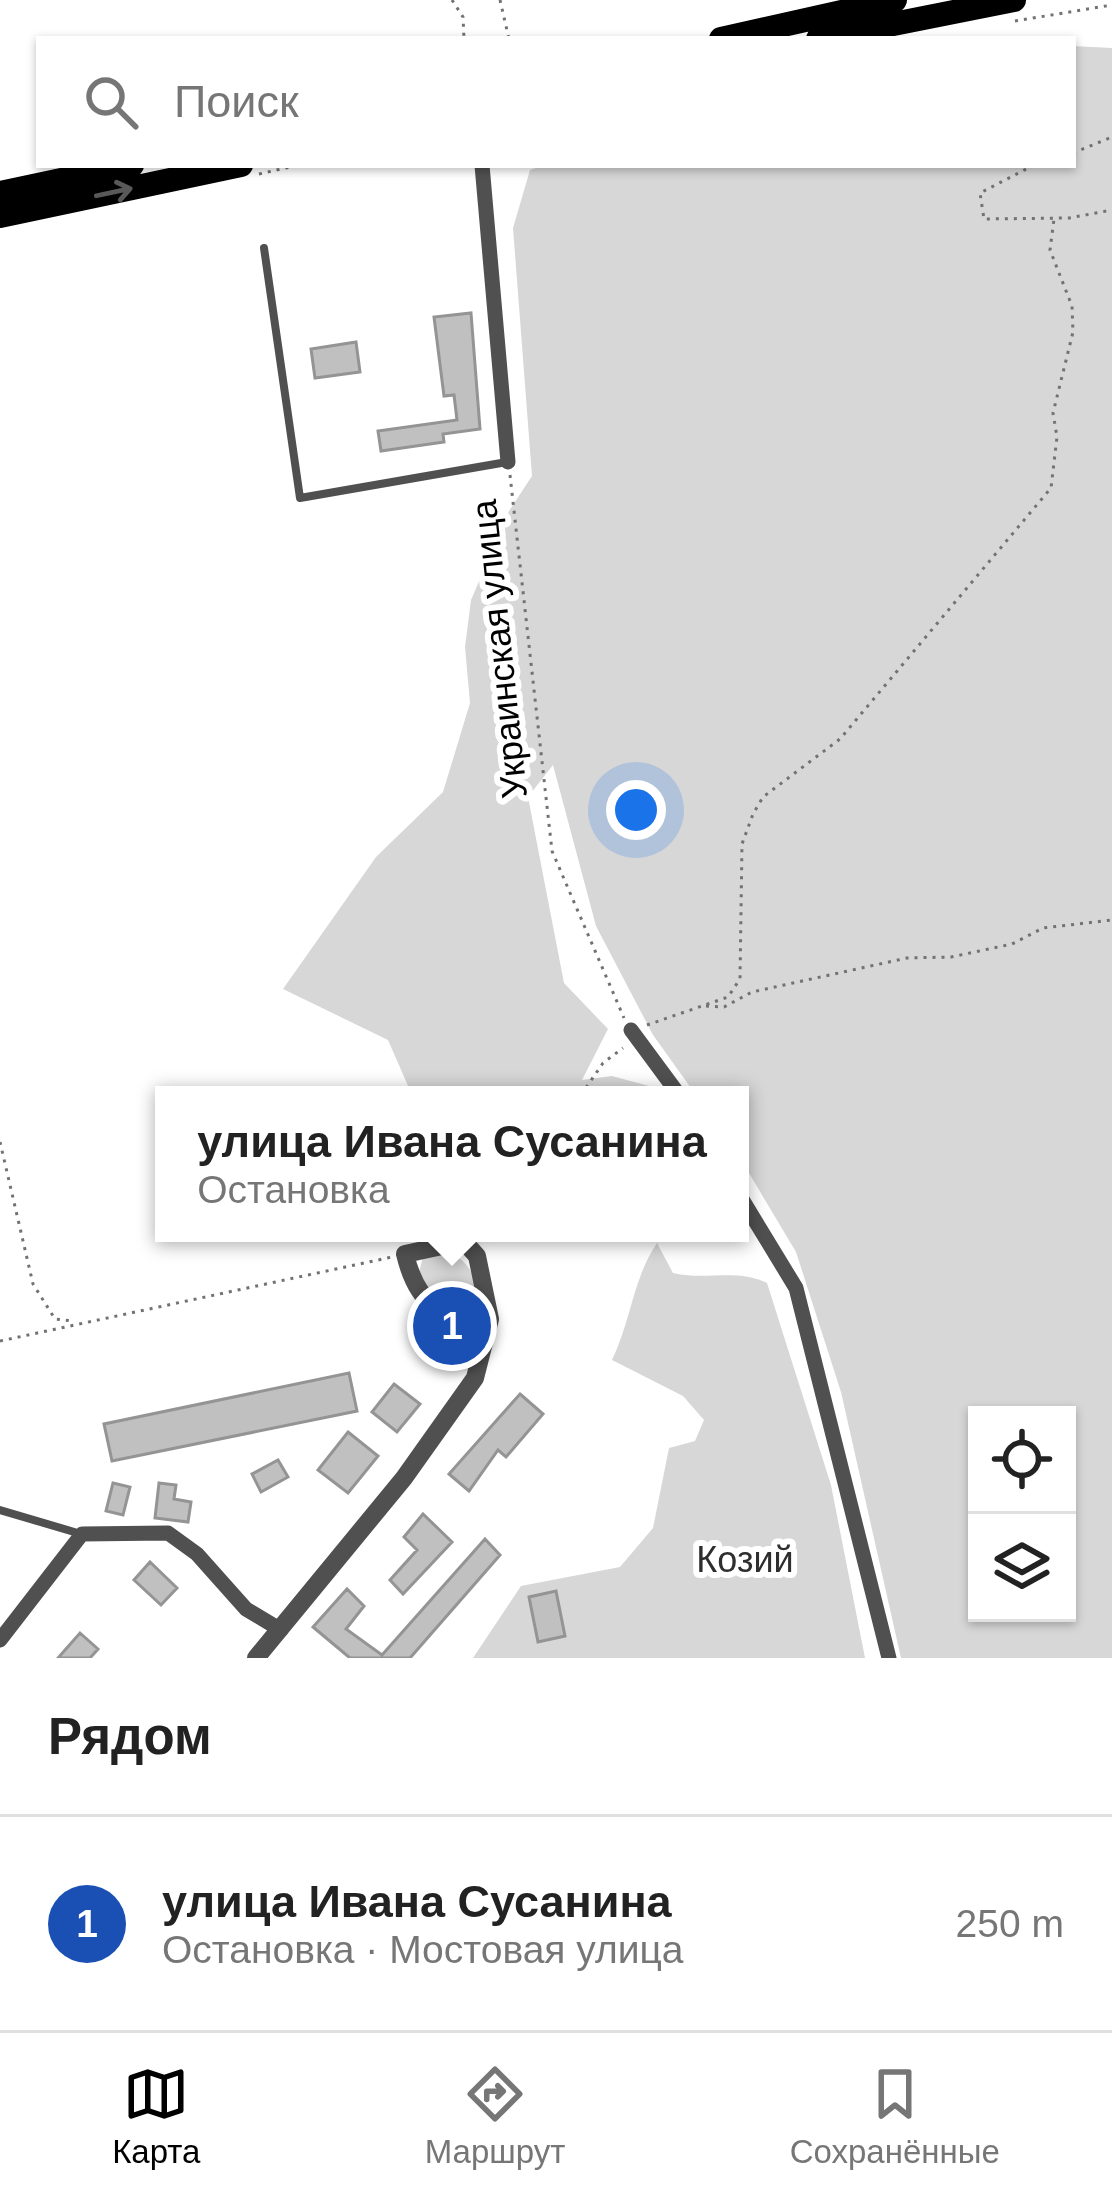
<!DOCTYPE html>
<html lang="ru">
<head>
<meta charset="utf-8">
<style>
  body { margin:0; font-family:Helvetica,sans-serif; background:#f2f2f2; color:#222 }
  .controls { position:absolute; right:36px; bottom:36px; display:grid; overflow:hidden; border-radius:0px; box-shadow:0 3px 9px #0004 }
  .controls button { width:108px; height:108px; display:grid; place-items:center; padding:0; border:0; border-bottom:3px solid #e0e0e0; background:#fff; color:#222; font:60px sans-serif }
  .you { position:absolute; left:636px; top:810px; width:42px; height:42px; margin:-30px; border:9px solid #fff; border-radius:50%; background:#1a73e8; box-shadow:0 0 0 18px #1a73e833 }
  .badge { display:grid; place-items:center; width:78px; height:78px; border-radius:50%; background:#000; color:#fff; font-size:39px; font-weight:700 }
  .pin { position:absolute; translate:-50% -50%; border:6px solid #fff; box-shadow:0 3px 12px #0006 }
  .popup { position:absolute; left:155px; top:1086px; width:594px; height:156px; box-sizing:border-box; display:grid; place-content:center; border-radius:0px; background:#fff; filter:drop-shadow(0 3px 9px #0005); font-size:39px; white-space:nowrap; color:#767676 }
  .popup b { font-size:45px; color:#222 }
  .popup::after { content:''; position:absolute; left:50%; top:100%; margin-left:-24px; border:24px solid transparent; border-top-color:#fff }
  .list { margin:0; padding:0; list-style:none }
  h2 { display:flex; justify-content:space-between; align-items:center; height:156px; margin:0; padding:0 48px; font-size:51px }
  h2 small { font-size:39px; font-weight:400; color:#767676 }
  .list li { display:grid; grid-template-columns:78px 1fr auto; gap:36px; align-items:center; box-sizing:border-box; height:216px; padding:0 48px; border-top:3px solid #e0e0e0 }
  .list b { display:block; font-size:45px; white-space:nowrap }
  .list p { margin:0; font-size:39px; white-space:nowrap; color:#767676 }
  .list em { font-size:39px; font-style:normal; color:#767676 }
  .icon { flex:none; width:66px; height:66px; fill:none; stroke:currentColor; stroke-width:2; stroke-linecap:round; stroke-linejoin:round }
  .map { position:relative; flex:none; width:1112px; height:1658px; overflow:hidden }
  .search { position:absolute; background:#fff; box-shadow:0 3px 9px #0004; left:36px; right:36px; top:36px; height:132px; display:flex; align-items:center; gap:30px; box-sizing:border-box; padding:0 42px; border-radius:0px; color:#767676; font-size:45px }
  .sheet { height:372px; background:#fff }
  nav { display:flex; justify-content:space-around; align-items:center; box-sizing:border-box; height:168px; border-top:3px solid #e0e0e0; background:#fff; font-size:33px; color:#767676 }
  nav a { display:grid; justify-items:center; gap:6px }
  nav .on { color:#000 }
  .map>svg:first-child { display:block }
  .green { fill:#d7d7d7; fill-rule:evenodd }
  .building { fill:#c0c0c0; stroke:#949494; stroke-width:3 }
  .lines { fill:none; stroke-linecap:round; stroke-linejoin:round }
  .path { stroke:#727272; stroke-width:3; stroke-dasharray:3 6; stroke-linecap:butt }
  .service { stroke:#505050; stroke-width:8 }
  .minor { stroke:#505050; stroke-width:15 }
  .tertiary { stroke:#505050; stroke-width:18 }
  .primary { stroke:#000; stroke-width:24 }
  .oneway { stroke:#595959 }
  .labels { text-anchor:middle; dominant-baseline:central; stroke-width:12; stroke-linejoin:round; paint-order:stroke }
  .street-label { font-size:36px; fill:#000; stroke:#fff }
  .park-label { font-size:36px; fill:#2e2e2e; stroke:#fff }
</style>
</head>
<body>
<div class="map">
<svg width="1112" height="1658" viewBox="0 0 1112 1658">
  <rect width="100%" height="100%" fill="#fff"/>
  <path class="green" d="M1073 46 1112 48V1658H901L841 1392 796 1252 740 1158V1095H696L653 1035 596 926 553 765 528 797 564 983 608 1029 582 1080 612 1076 649 1086 654 1095H412L388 1040 283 989 376 857 443 792 470 703 465 647 471 600 509 511 532 476 513 228 530 170 545 165H1073ZM1067 1415V1613H977V1415Z
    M657 1243 673 1273C707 1281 736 1268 767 1283L831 1485 865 1658H473L521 1586 620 1567 653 1528 669 1448 695 1441 704 1420 683 1396 612 1360C631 1321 633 1278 657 1243Z
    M441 1251C471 1256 480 1283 478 1312L440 1303 418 1276 423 1257Z"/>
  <path class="building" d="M471 313 480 429 443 434 444 442 381 451 378 431 457 420 454 395 444 396 434 317Z
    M356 342 360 372 315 378 311 349Z
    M349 1373 357 1411 112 1461 104 1424Z
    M394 1384 420 1404 397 1432 372 1412Z
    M520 1394 543 1414 506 1457 498 1450 469 1491 449 1474Z
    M348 1432 378 1456 348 1493 318 1470Z
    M278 1460 288 1477 261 1492 252 1474Z
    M113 1483 130 1487 123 1515 106 1511Z
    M159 1483 176 1485 174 1499 191 1502 188 1522 155 1518Z
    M423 1514 452 1542 403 1594 390 1580 417 1550 404 1537Z
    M485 1539 500 1555 410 1658H350L313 1627 347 1589 364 1606 346 1629 382 1655Z
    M150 1562 177 1588 161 1605 134 1580Z
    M556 1591 565 1636 538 1642 529 1597Z
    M80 1633 98 1649 90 1658H58Z"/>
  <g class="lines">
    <path class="path" d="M452 0 463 17 464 39
      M500 0 509 39
      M1015 21 1112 5
      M1073 134V135
      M1073 153 1112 137
      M1034 165 980 193 984 219 1069 218 1112 210
      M259 174 299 165
      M510 475 552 851 624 1018
      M706 1006 724 1007 752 992 907 958 951 957 1012 944 1043 928 1112 920
      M647 1025 728 997 740 979 742 844 753 814 763 797 840 739 1051 488 1057 437 1053 413 1073 332 1072 306 1050 250 1054 219
      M581 1095 603 1063 623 1048
      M0 1142 33 1284 55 1319 74 1321
      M0 1341 392 1257"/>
    <path class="service" d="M264 248 300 498 507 462
      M0 1510 81 1534"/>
    <path class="minor" d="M482 165 508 462
      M631 1030 679 1095
      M740 1196 796 1288 889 1658
      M0 1640 82 1534 168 1533 197 1554 246 1609 281 1630"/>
    <path class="tertiary" d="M256 1658 404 1478 475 1378 490 1319 477 1256 468 1246 456 1243 405 1254C417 1304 440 1319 490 1319"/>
    <path class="primary" d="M721 39 895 0
      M818 39 1014 0
      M0 193 132 165
      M0 216 241 165"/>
  </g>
  <defs><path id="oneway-shaft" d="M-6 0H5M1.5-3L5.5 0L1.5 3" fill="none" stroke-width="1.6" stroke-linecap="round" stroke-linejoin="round" transform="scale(3)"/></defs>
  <use class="oneway" href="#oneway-shaft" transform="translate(114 192) rotate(-12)"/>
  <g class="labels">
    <g class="street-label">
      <text transform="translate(499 649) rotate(-96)">Украинская улица</text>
    </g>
    <g class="park-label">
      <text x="745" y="1559">Козий</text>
    </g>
  </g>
</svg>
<div class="controls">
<button><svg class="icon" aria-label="locate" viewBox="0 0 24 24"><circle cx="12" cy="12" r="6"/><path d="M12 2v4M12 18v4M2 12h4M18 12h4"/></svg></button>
<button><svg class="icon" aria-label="layers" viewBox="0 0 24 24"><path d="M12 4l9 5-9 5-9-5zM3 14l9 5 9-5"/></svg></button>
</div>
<div class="you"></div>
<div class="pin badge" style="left:452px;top:1326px;background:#1a4fb4">1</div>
<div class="popup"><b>улица Ивана Сусанина</b>Остановка</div>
<div class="search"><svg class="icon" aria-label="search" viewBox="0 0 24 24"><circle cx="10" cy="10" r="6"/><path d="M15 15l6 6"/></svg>Поиск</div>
</div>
<section class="sheet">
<h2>Рядом<small></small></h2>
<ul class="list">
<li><span class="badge" style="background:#1a4fb4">1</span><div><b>улица Ивана Сусанина</b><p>Остановка · Мостовая улица</p></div><em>250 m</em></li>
</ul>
</section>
<nav>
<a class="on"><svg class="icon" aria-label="map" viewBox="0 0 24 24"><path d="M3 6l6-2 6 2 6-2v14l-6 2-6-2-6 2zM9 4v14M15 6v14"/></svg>Карта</a>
<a><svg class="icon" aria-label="directions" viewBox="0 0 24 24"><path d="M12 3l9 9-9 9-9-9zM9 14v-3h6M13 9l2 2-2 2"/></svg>Маршрут</a>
<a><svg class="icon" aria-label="saved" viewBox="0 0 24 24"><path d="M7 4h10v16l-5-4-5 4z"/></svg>Сохранённые</a>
</nav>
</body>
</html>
